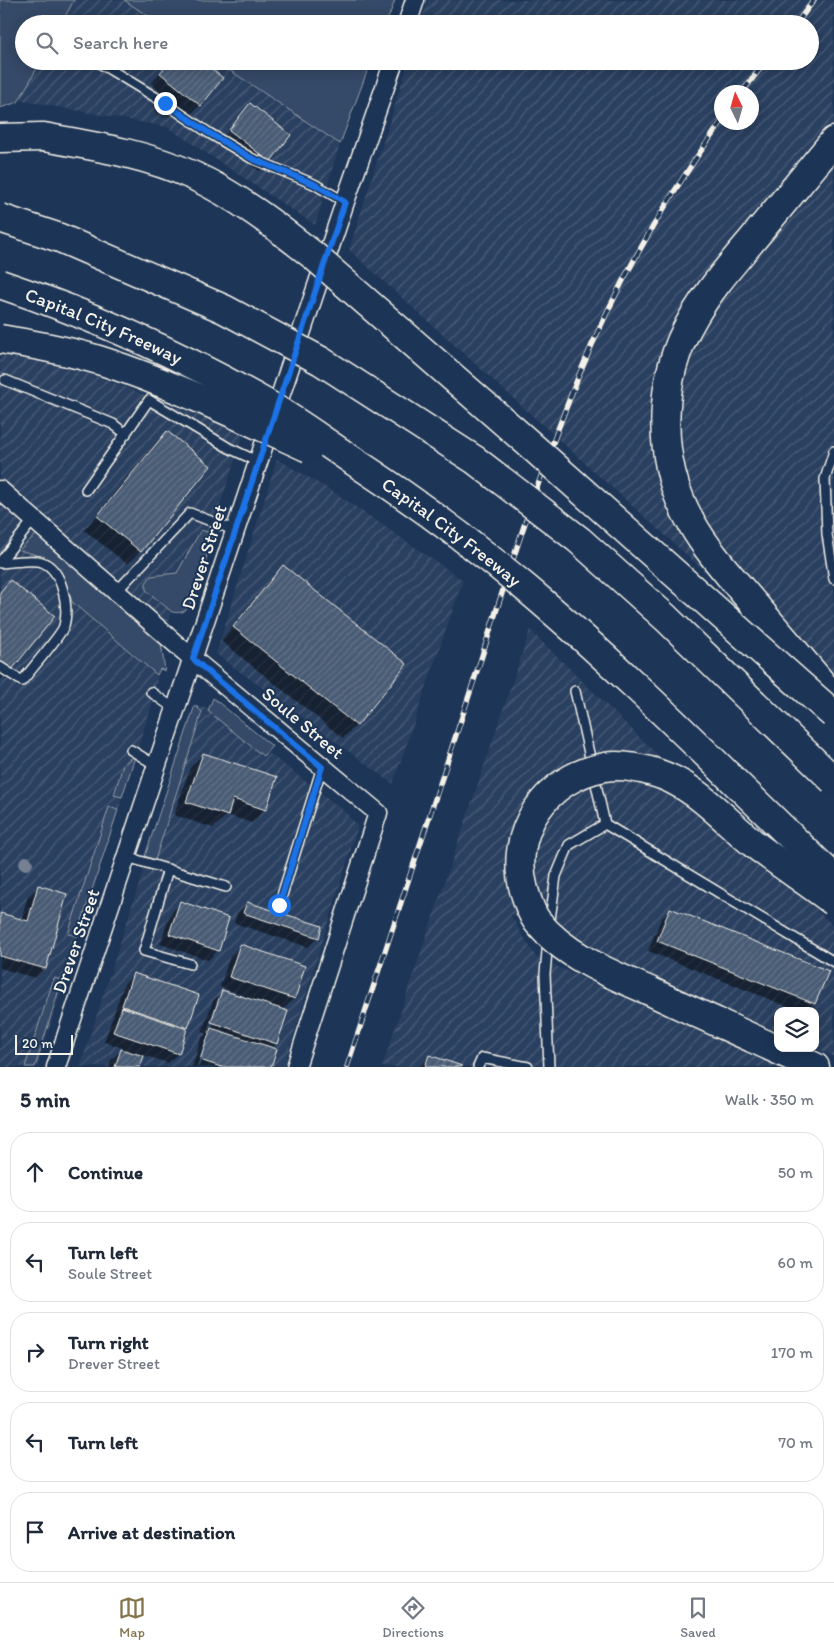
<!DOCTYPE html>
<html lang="en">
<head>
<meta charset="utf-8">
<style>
  body { margin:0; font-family:Itim,sans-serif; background:#f6f6f7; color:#1f2937 }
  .controls { position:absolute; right:15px; bottom:15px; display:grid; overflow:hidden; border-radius:10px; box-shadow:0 2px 12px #0003 }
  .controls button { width:45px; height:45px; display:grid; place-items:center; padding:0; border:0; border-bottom:1px solid #e0e1e3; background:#fff; color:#1f2937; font:25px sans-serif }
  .compass { position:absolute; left:714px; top:85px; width:45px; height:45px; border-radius:50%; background:#fff; box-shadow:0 2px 12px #0003; rotate:355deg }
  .scale { position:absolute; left:15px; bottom:12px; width:58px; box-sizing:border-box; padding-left:5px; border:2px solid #f4f1e8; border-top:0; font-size:14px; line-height:18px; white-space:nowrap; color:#f4f1e8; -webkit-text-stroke:4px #1d3557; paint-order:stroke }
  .stop { position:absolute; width:15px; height:15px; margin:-11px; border:4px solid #1a73e8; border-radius:50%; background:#fff }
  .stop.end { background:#1a73e8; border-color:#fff; box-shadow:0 1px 5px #0008 }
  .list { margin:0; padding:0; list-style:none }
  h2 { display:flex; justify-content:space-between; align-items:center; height:65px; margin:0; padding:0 20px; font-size:21px }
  h2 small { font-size:16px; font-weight:400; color:#747a83 }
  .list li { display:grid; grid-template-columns:32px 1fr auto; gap:15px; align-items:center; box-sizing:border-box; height:80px; margin:0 10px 10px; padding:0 10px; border:1px solid #e0e1e3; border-radius:20px }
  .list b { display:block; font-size:19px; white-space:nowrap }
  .list p { margin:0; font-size:16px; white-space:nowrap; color:#747a83 }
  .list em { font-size:16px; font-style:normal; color:#747a83 }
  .icon { flex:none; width:28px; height:28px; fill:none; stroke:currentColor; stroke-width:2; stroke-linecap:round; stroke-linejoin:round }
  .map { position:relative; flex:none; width:834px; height:1067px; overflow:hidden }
  .search { position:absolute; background:#fff; box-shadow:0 2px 12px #0003; left:15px; right:15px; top:15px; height:55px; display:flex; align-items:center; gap:12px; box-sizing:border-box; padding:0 18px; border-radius:28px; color:#747a83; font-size:19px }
  .sheet { height:515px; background:#fff }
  nav { display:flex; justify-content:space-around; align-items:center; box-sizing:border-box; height:70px; border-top:1px solid #e0e1e3; background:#fff; font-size:14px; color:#747a83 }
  nav a { display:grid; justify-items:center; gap:2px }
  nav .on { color:#84754c }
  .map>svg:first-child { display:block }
  .industrial { fill:url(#industrial-furrows); fill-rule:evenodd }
  .grass { fill:#354a67; stroke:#949ea8 }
  .shadow { fill:#0007; fill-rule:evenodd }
  .building { fill:url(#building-hatch); stroke:#f4f1e8 }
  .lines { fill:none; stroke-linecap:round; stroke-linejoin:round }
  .lane-casing { stroke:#f4f1e8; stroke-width:12 }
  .street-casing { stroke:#f4f1e8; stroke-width:21 }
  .highway-casing { stroke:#f4f1e8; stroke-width:31 }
  .lane { stroke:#1d3557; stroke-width:9 }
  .street { stroke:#1d3557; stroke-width:18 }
  .highway { stroke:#1d3557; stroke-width:28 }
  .rail-casing { stroke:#f4f1e8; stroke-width:5.5 }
  .rail { stroke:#1d3557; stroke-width:4; stroke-dasharray:11; stroke-linecap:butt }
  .highway-bridge-casing { stroke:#f4f1e8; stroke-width:31; stroke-linecap:butt }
  .highway-bridge { stroke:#1d3557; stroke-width:28 }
  .tree { fill:#748191 }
  .route { stroke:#1a73e8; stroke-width:6 }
  .labels { text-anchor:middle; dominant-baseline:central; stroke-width:4; stroke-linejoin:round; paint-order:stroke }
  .street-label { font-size:19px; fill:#f4f1e8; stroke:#1d3557 }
</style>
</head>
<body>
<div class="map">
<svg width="834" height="1067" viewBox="0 0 834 1067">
  <defs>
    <pattern id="industrial-furrows" width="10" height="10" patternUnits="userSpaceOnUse" patternTransform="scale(1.25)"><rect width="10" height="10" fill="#2a4060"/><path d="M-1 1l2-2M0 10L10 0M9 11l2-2" fill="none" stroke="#4a5c77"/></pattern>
    <pattern id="building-hatch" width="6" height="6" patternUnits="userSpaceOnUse" patternTransform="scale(1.25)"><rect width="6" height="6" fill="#485b74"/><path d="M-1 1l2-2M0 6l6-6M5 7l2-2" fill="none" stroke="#637388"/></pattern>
  </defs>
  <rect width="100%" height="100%" fill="#1d3557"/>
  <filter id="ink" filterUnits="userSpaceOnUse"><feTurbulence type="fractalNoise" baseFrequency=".02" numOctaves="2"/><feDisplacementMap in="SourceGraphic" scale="10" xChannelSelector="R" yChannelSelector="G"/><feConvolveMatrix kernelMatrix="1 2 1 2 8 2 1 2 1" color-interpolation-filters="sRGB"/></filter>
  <g filter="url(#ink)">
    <path class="industrial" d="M74 0H124L160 24H61Z
      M428 0H834V688L349 250 409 61H810V24H420ZM722 92H752V122H722Z
      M41 61H216L340 144 315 225 167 127 19 100Z
      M0 351 11 352 99 377 244 433 194 584 172 606 152 704 37 1067H0Z
      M277 459 337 494 463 580 393 784 216 654Z
      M530 630 834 927V1057L815 1048V1011H778V1032L510 914 536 957 781 1067H382Z
      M196 707 210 708 343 810 358 826 284 1067H80Z"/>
    <path class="grass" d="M0 0H74L61 24H24V61H41L18 102 0 108Z
      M124 0H395L386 24H160Z
      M216 61H371L340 144Z
      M201 530 213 534C209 547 195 603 187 609 183 613 177 613 172 612L146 590V583L151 576 177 573Z
      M39 532 161 643 165 671 160 669 157 675 72 602C69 591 62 570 53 563 43 556 30 553 19 550Z
      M213 698 272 746 263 756 208 711Z
      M195 705 202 712 155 860 145 856Z
      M136 754 122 797 114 795 123 765Z
      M109 807 118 810 77 936 68 934Z
      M54 978 62 980 35 1067H25Z"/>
    <path class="shadow" d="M169 61H199L200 105 190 115 151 84Z
      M250 104 269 162 259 171 220 141Z
      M167 432 140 551 127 564 84 530 154 445Z
      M283 567 356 725 343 738 221 641 270 580Z
      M10 581 9 671 0 680V592Z
      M203 754 265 809 252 823 227 815 213 828 174 815 190 768Z
      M38 886 45 968 35 978 0 968V914L21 920 28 896Z
      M181 903 218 950 208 960 160 944 171 913Z
      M247 903 318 937 308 947 234 923 237 913Z
      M671 909 814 1003 806 1011H799L648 951 661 919Z
      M240 946 304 967 294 999 282 1010 276 1044 271 1049 270 1067H192L201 1039 206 1034 202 1032 213 1001 223 991 244 998 245 996 220 987 230 956ZM217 1001H220L211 1029 208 1028ZM206 1039H208L199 1067 197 1066Z
      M134 974 187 1027 185 1029 178 1053 168 1063 143 1055 139 1067H109L111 1060 123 1048 104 1042 112 1019 114 1016H113L124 984Z
      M429 1057 460 1067H419Z"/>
    <path class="building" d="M170 61H201L223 78 201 106 160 73Z
      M250 103 291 135 270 162 229 130Z
      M167 431 211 466 141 552 97 516Z
      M283 565 407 664 357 726 233 627Z
      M10 580 55 616 10 672 0 664V592Z
      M203 753 277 777 266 810 233 799 228 816 186 802Z
      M38 885 67 894 46 969 0 956V913L28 921Z
      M180 901 229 918 219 951 169 934Z
      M247 902 322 926 319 938 243 913Z
      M670 908 829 971 815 1004 657 941Z
      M240 944 305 966 295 999 229 977Z
      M133 973 199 995 188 1028 122 1006Z
      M222 990 288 1011 277 1044 211 1022Z
      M122 1007 187 1029 179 1054 113 1032Z
      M211 1028 277 1049 271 1067H221L200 1060Z
      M121 1049 144 1056 140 1067H115Z
      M429 1055 462 1066V1067H425Z"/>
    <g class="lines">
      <defs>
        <path id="lane" d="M96 61 165 103 209 133 251 158 314 184 345 202
          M5 380 113 424 126 434
          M834 451 825 479 827 534 834 579
          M86 490 149 400 229 448 259 462
          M0 562 34 519
          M0 563C11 562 33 559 42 562 63 570 69 607 64 626 62 634 29 672 22 681L0 667
          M116 592 190 513 236 531
          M575 691 605 824
          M151 692 176 710
          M131 750 157 766
          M127 857 226 887
          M168 869 144 951 190 964
          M279 905 322 767
          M549 927 556 876 569 845 605 824 834 962
          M548 940 545 974 549 1067
          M478 1067 482 1058 528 1067"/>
        <path id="street" d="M407 24 415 0
          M0 490 193 659 378 813 296 1067
          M56 1067 345 202 394 61"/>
        <path id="highway" d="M0 138 43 137
          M834 141C807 174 779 207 752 240 731 265 709 290 693 318 657 378 656 461 691 522 707 551 731 577 753 603 780 634 807 666 834 698
          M752 1038 815 1067"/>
      </defs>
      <use href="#lane" class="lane-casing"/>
      <use href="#street" class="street-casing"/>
      <use href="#highway" class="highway-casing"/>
      <use href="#lane" class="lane"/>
      <use href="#street" class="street"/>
      <use href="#highway" class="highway"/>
      <defs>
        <path id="rail" d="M796 24 814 0
          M742 92 766 61
          M347 1067C391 932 436 797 480 662 510 568 540 472 577 380 614 289 664 201 722 121"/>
      </defs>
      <use href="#rail" class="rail-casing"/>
      <use href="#rail" class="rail"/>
      <defs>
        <g id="highway-bridge">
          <path d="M43 137C94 146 146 154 194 176 237 196 276 226 314 256L527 442 834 715"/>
          <path d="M0 218 60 238 224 309 321 361 475 460 579 540 666 618 834 781"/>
          <path id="s1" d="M0 284C92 315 181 355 265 403 295 420 323 441 352 460 413 500 472 543 527 589 634 679 733 782 834 878"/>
          <path d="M0 339C35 345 71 351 105 362 175 385 242 418 309 448"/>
          <path d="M752 1038C719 1023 685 1008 652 992 613 975 564 956 537 921 531 913 527 900 524 890 508 832 546 777 605 767 620 764 639 768 653 772 695 784 722 818 754 844 780 864 808 882 834 902"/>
        </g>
      </defs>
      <use href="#highway-bridge" class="highway-bridge-casing"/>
      <use href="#highway-bridge" class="highway-bridge"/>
    </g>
    <circle class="tree" cx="26" cy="863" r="7"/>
  </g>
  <g class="lines" filter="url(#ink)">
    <path class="route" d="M165 103 209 133 251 158 314 184 345 202 193 659 322 767 279 905"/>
  </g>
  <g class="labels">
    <g class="street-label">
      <text stroke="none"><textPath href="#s1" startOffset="112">Capital City Freeway</textPath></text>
      <text stroke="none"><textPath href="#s1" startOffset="518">Capital City Freeway</textPath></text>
      <text transform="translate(204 557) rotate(-72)">Drever Street</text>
      <text transform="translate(303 723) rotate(40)">Soule Street</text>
      <text transform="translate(76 941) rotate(-71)">Drever Street</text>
    </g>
  </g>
</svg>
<div class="controls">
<button><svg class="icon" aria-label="layers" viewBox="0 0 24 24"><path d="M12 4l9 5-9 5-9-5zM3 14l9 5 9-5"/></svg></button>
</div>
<svg class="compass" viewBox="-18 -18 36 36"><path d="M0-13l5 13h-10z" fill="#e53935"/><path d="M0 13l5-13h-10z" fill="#747a83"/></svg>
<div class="scale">20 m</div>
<div class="stop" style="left:279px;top:905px"></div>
<div class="stop end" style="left:165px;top:103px"></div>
<div class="search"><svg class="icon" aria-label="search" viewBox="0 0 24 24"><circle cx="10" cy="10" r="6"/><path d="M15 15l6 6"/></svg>Search here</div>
</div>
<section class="sheet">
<h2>5 min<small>Walk · 350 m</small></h2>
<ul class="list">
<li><svg class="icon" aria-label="ahead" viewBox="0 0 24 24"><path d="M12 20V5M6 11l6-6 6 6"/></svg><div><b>Continue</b></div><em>50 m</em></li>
<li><svg class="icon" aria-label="left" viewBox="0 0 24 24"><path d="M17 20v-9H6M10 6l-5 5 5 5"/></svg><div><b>Turn left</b><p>Soule Street</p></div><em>60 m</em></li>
<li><svg class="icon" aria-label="right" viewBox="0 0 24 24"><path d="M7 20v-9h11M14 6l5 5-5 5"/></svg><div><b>Turn right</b><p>Drever Street</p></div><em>170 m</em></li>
<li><svg class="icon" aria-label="left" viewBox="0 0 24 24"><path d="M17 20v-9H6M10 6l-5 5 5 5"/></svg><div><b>Turn left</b></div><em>70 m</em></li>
<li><svg class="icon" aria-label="arrive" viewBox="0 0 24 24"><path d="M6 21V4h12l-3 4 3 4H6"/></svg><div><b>Arrive at destination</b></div></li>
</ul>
</section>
<nav>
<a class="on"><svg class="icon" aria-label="map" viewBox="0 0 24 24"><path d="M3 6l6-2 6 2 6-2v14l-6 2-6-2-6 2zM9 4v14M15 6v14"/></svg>Map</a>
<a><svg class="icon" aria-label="directions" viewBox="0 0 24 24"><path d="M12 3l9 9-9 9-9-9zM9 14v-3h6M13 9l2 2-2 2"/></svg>Directions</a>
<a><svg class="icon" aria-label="saved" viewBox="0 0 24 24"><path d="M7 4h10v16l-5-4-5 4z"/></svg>Saved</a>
</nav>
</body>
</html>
